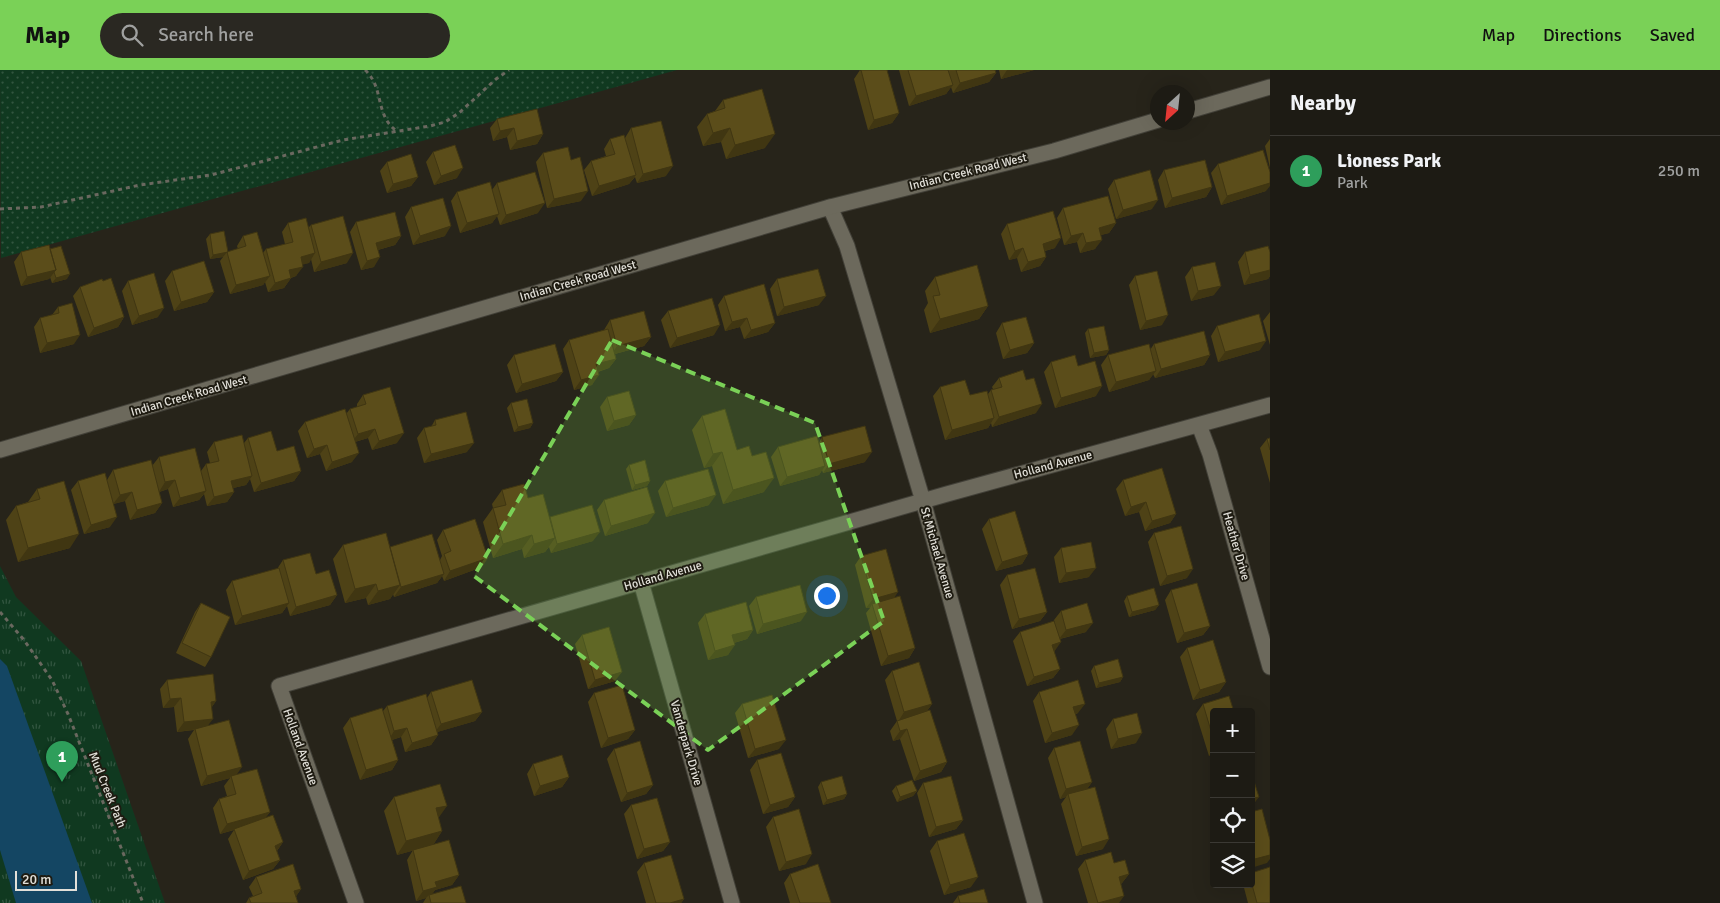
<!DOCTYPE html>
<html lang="en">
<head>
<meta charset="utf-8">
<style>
  body { margin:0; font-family:Signika,sans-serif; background:#2a2822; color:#f1f3f6 }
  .controls { position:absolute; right:15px; bottom:15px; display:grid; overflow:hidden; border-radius:5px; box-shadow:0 5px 20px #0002 }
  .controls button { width:45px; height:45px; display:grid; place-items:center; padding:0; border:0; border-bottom:1px solid #3b3934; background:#1d1b14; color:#f1f3f6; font:25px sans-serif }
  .compass { position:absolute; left:1150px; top:15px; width:45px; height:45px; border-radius:50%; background:#1d1b14; box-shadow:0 5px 20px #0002; rotate:207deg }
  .scale { position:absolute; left:15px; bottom:12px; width:62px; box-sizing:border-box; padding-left:5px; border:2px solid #e2e0d9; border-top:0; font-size:14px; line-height:18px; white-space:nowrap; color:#e2e0d9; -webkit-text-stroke:4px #1e1b11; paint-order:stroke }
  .you { position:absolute; left:826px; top:525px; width:18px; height:18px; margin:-12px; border:4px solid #fff; border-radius:50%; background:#1a73e8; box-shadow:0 0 0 8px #1a73e833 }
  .badge { display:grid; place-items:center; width:32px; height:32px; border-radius:50%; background:#7ad157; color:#fff; font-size:16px; font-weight:700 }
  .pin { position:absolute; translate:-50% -41px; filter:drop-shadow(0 1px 2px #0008) }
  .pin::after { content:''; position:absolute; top:26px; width:18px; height:15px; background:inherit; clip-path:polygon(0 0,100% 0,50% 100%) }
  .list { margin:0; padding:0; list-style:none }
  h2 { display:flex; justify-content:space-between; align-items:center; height:65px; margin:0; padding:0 20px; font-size:21px }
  h2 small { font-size:16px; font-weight:400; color:#a0a1a0 }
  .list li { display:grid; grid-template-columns:32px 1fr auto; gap:15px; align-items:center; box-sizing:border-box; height:70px; padding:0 20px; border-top:1px solid #3b3934 }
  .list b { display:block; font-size:19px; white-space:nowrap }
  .list p { margin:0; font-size:16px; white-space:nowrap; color:#a0a1a0 }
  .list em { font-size:16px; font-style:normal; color:#a0a1a0 }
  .icon { flex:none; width:28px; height:28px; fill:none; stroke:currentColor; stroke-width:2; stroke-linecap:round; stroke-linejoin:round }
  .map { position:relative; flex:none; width:1270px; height:833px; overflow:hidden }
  header { display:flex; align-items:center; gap:30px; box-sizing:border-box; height:70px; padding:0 25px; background:#7ad157; color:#111 }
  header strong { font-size:24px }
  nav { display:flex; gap:28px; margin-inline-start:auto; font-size:18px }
  .search { width:350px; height:45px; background:#2a2822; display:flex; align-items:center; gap:12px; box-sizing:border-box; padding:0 18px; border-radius:28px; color:#a0a1a0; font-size:19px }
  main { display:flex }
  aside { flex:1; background:#1d1b14 }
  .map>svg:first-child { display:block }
  .grass { fill:url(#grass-dots) }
  .park { fill:url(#park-tufts) }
  .water { fill:#144663 }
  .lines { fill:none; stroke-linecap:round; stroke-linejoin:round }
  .street-casing { stroke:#424038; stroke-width:17 }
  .secondary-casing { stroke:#424038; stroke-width:17 }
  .path { stroke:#6a685f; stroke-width:3; stroke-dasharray:4 4; stroke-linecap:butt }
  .street { stroke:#6c695c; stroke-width:15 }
  .secondary { stroke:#6c695c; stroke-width:15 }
  .wall { fill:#4e4216 }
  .shaded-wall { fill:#403612 }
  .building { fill:#5b4d1a; stroke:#403612 }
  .marked { fill:#7ad157; fill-opacity:0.2; stroke:#7ad157; stroke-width:4; stroke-dasharray:10 6; stroke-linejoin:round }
  .labels { text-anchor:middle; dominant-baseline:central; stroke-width:4; stroke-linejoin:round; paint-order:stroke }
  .street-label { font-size:12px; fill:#e2e0d9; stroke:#1e1b11 }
</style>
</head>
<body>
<header>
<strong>Map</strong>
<div class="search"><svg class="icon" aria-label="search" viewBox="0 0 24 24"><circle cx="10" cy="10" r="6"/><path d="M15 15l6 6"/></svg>Search here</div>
<nav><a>Map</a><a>Directions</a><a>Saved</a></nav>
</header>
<main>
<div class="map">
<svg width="1270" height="833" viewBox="0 0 1270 833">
  <defs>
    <pattern id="grass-dots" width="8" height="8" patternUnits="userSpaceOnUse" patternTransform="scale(1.25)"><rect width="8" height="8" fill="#103920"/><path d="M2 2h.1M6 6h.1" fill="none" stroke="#325540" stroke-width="1.8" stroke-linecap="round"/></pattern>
    <pattern id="park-tufts" width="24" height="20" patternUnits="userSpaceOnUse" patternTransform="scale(1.25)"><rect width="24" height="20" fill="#103920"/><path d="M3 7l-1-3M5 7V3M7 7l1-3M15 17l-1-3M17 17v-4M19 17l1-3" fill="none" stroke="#325540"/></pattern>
  </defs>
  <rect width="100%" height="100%" fill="#27241a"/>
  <path class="grass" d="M0 0H677L1 188Z"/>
  <path class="park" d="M0 496 16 527 81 591 165 833H0Z"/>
  <path class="water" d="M0 589 7 596 92 833H16L0 780Z"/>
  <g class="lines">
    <defs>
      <path id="street" d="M830 137 847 176 923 431 1035 833
        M1199 355 1210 384 1270 597
        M641 512 732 833
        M356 833 279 616 947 424 1270 335"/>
      <path id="secondary" d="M1188 41 1270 17
        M0 380 830 137 1054 81 1158 50"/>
    </defs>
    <use href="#street" class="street-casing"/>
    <use href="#secondary" class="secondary-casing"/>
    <path class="path" d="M365 0C385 18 374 46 398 62
      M0 139 41 137 140 115 211 105 343 70 430 56 445 52 459 43 496 9 509 0
      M0 542 24 570 52 610 68 644 143 833"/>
    <use href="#street" class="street"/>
    <use href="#secondary" class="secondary"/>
  </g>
  <path class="wall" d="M860 0 899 43 892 53 868 60 854 9Z
    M899 0H995L996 3 989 12 953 23 951 17 946 24 909 36Z
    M999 0H1034L1001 9Z
    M723 30 765 78 726 89 721 72 703 76 697 57 707 44 715 41Z
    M497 49 543 64 537 74 510 80 507 67 493 71 490 58Z
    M631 58 666 106 637 113 635 107 629 114 592 126 584 100 591 91 606 86 604 79 610 69 625 68Z
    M1270 69V98L1265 76Z
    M433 82 457 108 434 115 426 92Z
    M543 83 581 131 547 138 536 92Z
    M387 92 418 107 411 116 387 123 380 101Z
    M1218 94 1266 121 1221 135 1211 103Z
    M1164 100 1212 117 1206 127 1165 138 1158 110Z
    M1114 110 1152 139 1116 149 1108 119Z
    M497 113 538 143 500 155 497 146 492 153 460 163 451 131 457 122 492 120Z
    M411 137 445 166 413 175 405 147Z
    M1063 138 1116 153 1109 163 1101 165 1095 179 1080 183 1077 172 1064 175 1057 148Z
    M356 152 401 166 395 175 378 180 374 197 361 200 350 162Z
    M288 153 308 158 311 155 347 193 314 202 311 189 309 193 302 194 296 206 291 208 284 218 268 222 265 212 263 215 230 224 220 191 223 187 210 189 206 169 210 164 228 182 238 179 237 176 243 166 263 183 266 179 285 174 282 162Z
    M1007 154 1055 178 1045 181 1046 187 1040 196 1021 202 1017 188 1009 190 1001 164Z
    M50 179 67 209 52 213 50 207 49 209 21 216 14 192 21 182Z
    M1245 182H1270V206L1268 209 1244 215 1238 192Z
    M1192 197 1214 225 1191 231 1185 207Z
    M172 201 214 222 207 232 174 241 165 211Z
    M1135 206 1162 255 1140 260 1129 215Z
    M935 207 988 236 979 249 930 263 924 240 928 233 925 221Z
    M777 209 819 235 777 246 770 219Z
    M128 211 158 247 132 255 122 221Z
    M80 217 124 247 118 257 88 267 73 226Z
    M724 226 775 253 768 262 744 269 740 257 725 261 718 235Z
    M58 237 74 274 40 283 34 257 40 248 52 245Z
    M668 241 714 265 670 278 661 250Z
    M1270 242V275L1263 251Z
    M610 250 651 267 644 276 615 284 616 289 609 298 598 302 592 315 574 320 563 279 569 270 604 260Z
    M1002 253 1034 273 1027 283 1003 289 996 263Z
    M1217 256 1260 280 1218 292 1211 266Z
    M1088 259 1109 280 1106 285 1090 288 1085 263Z
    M1154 274 1210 285 1204 295 1155 308 1153 304 1149 310 1109 322 1101 295 1108 285 1150 280Z
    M514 285 563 302 556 311 516 323 507 295Z
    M1051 292 1078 296 1096 326 1055 338 1044 302Z
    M999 308 1036 343 992 357 991 353 988 358 945 370 933 326 940 317 970 325 988 324 991 320 993 319 992 317Z
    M363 325 397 373 372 380 368 368 355 372 352 392 326 401 320 384 307 388 298 361 305 352 346 344 350 339 357 337V334Z
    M607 327 636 345 629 355 607 361 600 337Z
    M511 333 533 353 530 358 514 362 507 338Z
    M702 346 737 380 752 386 764 422 723 434 712 396 704 398 692 360Z
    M435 350 467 382 424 393 417 368 424 358 431 357Z
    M822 367 865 392 823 403 822 400 819 405 780 416 771 387 778 377 819 373Z
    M248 368 277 381 301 401 294 411 254 422 250 409 246 415 233 418 234 422 227 432 207 436 204 424 199 430 173 437 168 419 159 422 162 433 155 443 130 450 125 431 113 434 110 457 84 464 71 420 78 411 107 410 113 400 152 396 159 387 201 401 206 394 210 393 207 382 214 372 244 373Z
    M1270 368V413L1260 378 1267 369Z
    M629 395 650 411 647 416 632 420 626 399Z
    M1123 410 1176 444 1170 453 1145 461 1139 442 1125 446 1116 419Z
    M665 411 709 435 666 447 658 421Z
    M37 419 70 478 18 492 6 450 16 436 28 432Z
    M502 420 528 428 549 448 593 471 551 483 549 477 545 482 524 488 522 479 493 488 483 452 493 438 492 434Z
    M604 430 648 453 605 466 597 440Z
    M989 449 1028 484 1022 494 996 501 982 459Z
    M443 460 482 497 444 511 442 506 437 513 394 527 393 524 390 529 368 535 366 528 345 533 333 489 343 475 390 477 440 490 442 486 437 470Z
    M1154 463 1187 508 1160 516 1148 472Z
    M1061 478 1089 507 1059 513 1054 487Z
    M861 486 895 527 915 578 909 588 881 596 866 543 870 538H866L855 495Z
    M283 490 316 504 337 525 330 535 290 546 287 536 282 543 235 555 226 520 232 511 277 499Z
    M1007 505 1047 542 1040 551 1012 559 1000 515Z
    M1171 520 1210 556 1203 565 1177 573 1165 530Z
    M1127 526 1159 535 1155 540 1129 547 1124 531Z
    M756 527 801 551 757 564 749 536Z
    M201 533 211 587 205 597 176 583 195 542Z
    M1061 541 1086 562 1060 569 1054 582 1060 599 1053 608 1027 616 1013 571 1020 562 1055 553 1054 550Z
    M705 544 753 560 747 569 734 573 728 585 708 590 698 553Z
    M582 565 615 611 588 619 575 574Z
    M1187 578 1226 612 1219 622 1193 630 1180 587Z
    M1094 596 1123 607 1120 612 1096 618 1091 601Z
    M892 601 932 634 927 641 947 692 941 702 914 711 900 669 893 671 890 661 897 651 885 610Z
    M167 610 216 631 211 638 208 656 236 705 270 742 265 748 283 772 277 781 280 790 273 799 243 810 228 769 234 760 220 764 213 738 219 729 227 726 224 716 230 708 201 716 188 669 194 660 177 662 174 637 163 638 160 619Z
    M431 622 482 642 475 651 437 662 438 665 431 675 405 682 401 667 392 670 398 690 392 700 360 710 343 658 350 648 383 641 387 636 427 628Z
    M1039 622 1078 643 1076 644 1072 665 1045 673 1033 631Z
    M594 623 635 660 628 669 601 678 588 632Z
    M742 634 779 679 748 688 735 643Z
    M1203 634 1214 642V684L1209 686 1196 644Z
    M1113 649 1136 673 1111 679 1106 659Z
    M1054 678 1092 712 1087 719 1103 779 1076 786 1061 734 1066 727 1060 729 1048 688Z
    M614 679 653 715 646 724 621 732 607 689Z
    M1214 687V706L1210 693Z
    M757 690 795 727 788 737 763 744 750 700Z
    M533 694 569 707 562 717 534 726 527 704Z
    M821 712 847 724 844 729 823 735 818 717Z
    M923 713 963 750 956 759 929 767 917 723Z
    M896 716 917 721 913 726 897 732 892 721Z
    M394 727 438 747 442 761 433 775 397 785 384 741Z
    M631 735 670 772 663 781 637 789 624 744Z
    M773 747 806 794 779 801 766 757Z
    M937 771 971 817 944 825 930 781Z
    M413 780 459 805 452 815 435 820 432 824 466 833H423L426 828 416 831 407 790Z
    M1085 790 1114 793 1129 804 1122 813 1121 814 1119 833H1088L1078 799Z
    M644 793 684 829 681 833H646L637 802Z
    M1251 803 1270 833H1248L1243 814H1251Z
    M790 804 831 833H790L784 813Z
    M256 807 301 819 296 826 298 833H246L249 828 253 826 249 817Z
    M958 826 960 833H953Z"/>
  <path class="shaded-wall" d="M1007 0H1034L1001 9Z
    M996 3 989 12 953 23 960 13Z
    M953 15 946 24 909 36 916 26Z
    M899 43 892 53 868 60 874 50Z
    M514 58 507 67 493 71 500 61Z
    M730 58 721 72 703 76 713 63Z
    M543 64 537 74 510 80 517 71Z
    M775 64 765 78 726 89 735 75Z
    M673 96 666 106 637 113 643 104Z
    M463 98 457 108 434 115 441 106Z
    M636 105 629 114 592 126 599 116Z
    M418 107 411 116 387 123 393 114Z
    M1270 113V116L1266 121 1221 135 1227 126Z
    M1212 117 1206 127 1165 138 1172 128Z
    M588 121 581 131 547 138 554 129Z
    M1158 130 1152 139 1116 149 1123 140Z
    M545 133 538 143 500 155 506 145Z
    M499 144 492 153 460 163 467 153Z
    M1116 153 1109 163 1092 167 1099 158Z
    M451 156 445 166 413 175 420 166Z
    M1083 163 1077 172 1064 175 1071 166Z
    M401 166 395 175 370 182 376 173Z
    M1061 168 1055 178 1036 183 1043 174Z
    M1102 170 1095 179 1080 183 1086 173Z
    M1023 178 1017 188 1009 190 1015 181Z
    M227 182 223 187 210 189 213 185Z
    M315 183 309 193 294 197 301 187Z
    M353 183 347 193 314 202 321 192Z
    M380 187 374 197 361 200 367 191Z
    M1046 187 1040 196 1021 202 1028 192Z
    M303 197 296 206 282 210 289 200Z
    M56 200 49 209 21 216 27 207Z
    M1270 200V206L1268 209 1244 215 1250 205Z
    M70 204 67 209 52 213 56 208Z
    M270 206 263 215 230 224 236 215Z
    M291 208 284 218 268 222 275 213Z
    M1221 216 1214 225 1191 231 1198 221Z
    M214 222 207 232 174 241 181 232Z
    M826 226 819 235 777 246 784 237Z
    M988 236 979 249 930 263 940 249Z
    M164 238 158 247 132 255 139 246Z
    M1168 245 1162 255 1140 260 1146 251Z
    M124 247 118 257 88 267 94 258Z
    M747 248 740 257 725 261 732 252Z
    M775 253 768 262 744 269 751 260Z
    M720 255 714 265 670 278 677 268Z
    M80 265 74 274 40 283 47 273Z
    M651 267 644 276 611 285 617 276Z
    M1266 271 1260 280 1218 292 1225 282Z
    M1034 273 1027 283 1003 289 1010 280Z
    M1109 280 1106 285 1090 288 1094 283Z
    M1210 285 1204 295 1155 308 1161 299Z
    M616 289 609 298 589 304 596 294Z
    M1156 301 1149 310 1109 322 1116 312Z
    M563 302 556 311 516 323 522 314Z
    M599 305 592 315 574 320 581 310Z
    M1102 316 1096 326 1055 338 1061 328Z
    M1042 334 1036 343 992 357 999 347Z
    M636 345 629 355 607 361 614 351Z
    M994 348 988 358 945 370 952 360Z
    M533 353 530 358 514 362 518 357Z
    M375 359 368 368 351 373 358 364Z
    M404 363 397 373 372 380 379 371Z
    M474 373 467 382 424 393 431 384Z
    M327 375 320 384 307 388 314 379Z
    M722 382 712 396 704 398 713 384Z
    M872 382 865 392 823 403 829 394Z
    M359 383 352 392 326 401 332 392Z
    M825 396 819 405 780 416 787 407Z
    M301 401 294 411 254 422 261 413Z
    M252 406 246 415 225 420 231 411Z
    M774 408 764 422 723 434 733 420Z
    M175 410 168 419 159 422 165 412Z
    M650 411 647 416 632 420 635 415Z
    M206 421 199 430 173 437 180 428Z
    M132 422 125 431 113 434 120 425Z
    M234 422 227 432 207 436 214 427Z
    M716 425 709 435 666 447 673 438Z
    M1146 432 1139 442 1125 446 1131 437Z
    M162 433 155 443 130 450 137 440Z
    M655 443 648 453 605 466 611 456Z
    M1176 444 1170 453 1145 461 1152 451Z
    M117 447 110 457 84 464 91 455Z
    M600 462 593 471 551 483 557 474Z
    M79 464 70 478 18 492 28 478Z
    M532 465 522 479 493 488 503 474Z
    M555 468 545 482 524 488 534 474Z
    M1028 484 1022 494 996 501 1002 492Z
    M488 488 482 497 444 511 450 501Z
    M1096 498 1089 507 1059 513 1066 503Z
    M1193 499 1187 508 1160 516 1167 506Z
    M444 504 437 513 394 527 401 517Z
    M376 514 366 528 345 533 355 519Z
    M400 515 390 529 368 535 378 521Z
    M898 522 892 531 872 534 870 538H866L873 529Z
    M337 525 330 535 290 546 296 537Z
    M289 533 282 543 235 555 242 546Z
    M1159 535 1155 540 1129 547 1132 542Z
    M807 542 801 551 757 564 763 554Z
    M1047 542 1040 551 1012 559 1019 549Z
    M1093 553 1086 562 1059 569 1066 560Z
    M1210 556 1203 565 1177 573 1184 563Z
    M753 560 747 569 726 575 732 565Z
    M1061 572 1054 582 1052 575Z
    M735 575 728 585 708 590 715 581Z
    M915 578 909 588 881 596 888 586Z
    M1060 599 1053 608 1027 616 1034 607Z
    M622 602 615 611 588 619 595 610Z
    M1123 607 1120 612 1096 618 1099 613Z
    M1226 612 1219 622 1193 630 1200 620Z
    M181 628 174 637 163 638 170 629Z
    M216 631 210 640 211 632Z
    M932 634 925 644 898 652 904 642Z
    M1085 634 1078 643 1067 647 1073 637Z
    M482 642 475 651 434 663 441 654Z
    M213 649 206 658 177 662 184 652Z
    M1079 655 1072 665 1045 673 1052 663Z
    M407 658 401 667 388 671 394 661Z
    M907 659 900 669 893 671 900 661Z
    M635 660 628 669 601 678 608 668Z
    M1142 663 1136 673 1111 679 1118 669Z
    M438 665 431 675 405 682 412 673Z
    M786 670 779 679 748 688 755 679Z
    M1214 679V684L1209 686Z
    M398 690 392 700 360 710 366 700Z
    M947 692 941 702 914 711 920 701Z
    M242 697 235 707 231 706 230 708 201 716 207 706Z
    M569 707 562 717 534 726 540 716Z
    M1092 712 1085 722 1068 724 1066 727 1060 729 1066 719Z
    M653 715 646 724 621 732 627 723Z
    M917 721 913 726 897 732 900 727Z
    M847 724 844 729 823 735 827 730Z
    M795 727 788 737 763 744 770 735Z
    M1259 727 1252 736H1251V729Z
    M447 736 437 750 436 738Z
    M270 742 263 751 220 764 227 754Z
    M963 750 956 759 929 767 936 757Z
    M442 761 433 775 397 785 406 771Z
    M1109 769 1103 779 1076 786 1082 777Z
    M283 772 276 782 275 776Z
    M670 772 663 781 637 789 644 779Z
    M812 784 806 794 779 801 786 792Z
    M1270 785V789L1267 793 1251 798V790Z
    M280 790 273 799 243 810 249 801Z
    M1129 804 1122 813 1112 816 1119 807Z
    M459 805 452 815 435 820 430 827 429 825 426 828 416 831 423 821 435 812Z
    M978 807 971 817 944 825 950 815Z
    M301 819 295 828 294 821Z
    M1124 826 1119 833H1100Z
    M684 829 681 833H670Z"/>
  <path class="building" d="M861 0H887L899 43 874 50Z
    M908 0H948L953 15 916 26Z
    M956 0H995L996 3 960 13Z
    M762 19 775 64 735 75 730 58 713 63 707 44 725 38 723 30Z
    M537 39 543 64 517 71 514 58 500 61 497 49Z
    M661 51 673 96 643 104 631 58Z
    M624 65 636 105 599 116 591 91 615 84 610 69Z
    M455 75 463 98 441 106 433 82Z
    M568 77 571 90 580 87 588 121 554 129 543 83Z
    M1263 80 1270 102V113L1227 126 1218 94Z
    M411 84 418 107 393 114 387 92Z
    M1205 90 1212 117 1172 128 1164 100Z
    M1150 100 1158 130 1123 140 1114 110Z
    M535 102 545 133 506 145 497 113Z
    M490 112 499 144 467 153 457 122Z
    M1108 126 1116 153 1099 158 1102 170 1086 173 1083 163 1071 166 1063 138Z
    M443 128 451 156 420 166 411 137Z
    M1053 141 1061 168 1043 174 1046 187 1028 192 1023 178 1015 181 1007 154Z
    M395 142 401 166 376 173 380 187 367 191 356 152Z
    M343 146 353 183 321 192 311 155Z
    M306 148 315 183 301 187 303 197 289 200 291 208 275 213 266 179 293 172 288 153Z
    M224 161 228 182 213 185 210 164Z
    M257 162 270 206 236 215 227 182 246 176 243 166Z
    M49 175 56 200 27 207 21 182Z
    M61 176 70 204 56 208 54 202 56 200 50 179Z
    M1268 176 1270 182V200L1250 205 1245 182Z
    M204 191 214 222 181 232 172 201Z
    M1215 192 1221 216 1198 221 1192 197Z
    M977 195 988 236 940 249 933 226 940 225 935 207Z
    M818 199 826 226 784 237 777 209Z
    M1157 201 1168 245 1146 251 1135 206Z
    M154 203 164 238 139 246 128 211Z
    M111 208 124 247 94 258 80 217 102 209 103 211Z
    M764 214 775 253 751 260 747 248 732 252 724 226Z
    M712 228 720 255 677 268 668 241Z
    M72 233 80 265 47 273 40 248 59 243 58 237Z
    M644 241 651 267 617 276 610 250Z
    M1259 244 1266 271 1225 282 1217 256Z
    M1026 247 1034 273 1010 280 1002 253Z
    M1104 256 1109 280 1094 283 1088 259Z
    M608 259 616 289 596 294 599 305 581 310 569 270Z
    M1204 261 1210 285 1161 299 1154 274Z
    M555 274 563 302 522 314 514 285Z
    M1149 274 1156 301 1116 312 1108 285Z
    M1075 285 1078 296 1095 291 1102 316 1061 328 1051 292Z
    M1023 300 1026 310 1034 308 1042 334 999 347 991 320 1002 317 999 308Z
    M965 310 970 325 987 321 994 348 952 360 940 317Z
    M390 317 404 363 379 371 375 359 358 364 350 339 366 334 363 325Z
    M629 321 636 345 614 351 607 327Z
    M527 329 533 353 518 357 511 333Z
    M345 339 359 383 332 392 327 375 314 379 305 352Z
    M725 339 737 380 749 376 752 386 766 382 774 408 733 420 722 382 713 384 702 346Z
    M466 342 474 373 431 384 424 358 436 355 435 350Z
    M865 356 872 382 829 394 822 367Z
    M271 361 277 381 294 376 301 401 261 413 248 368Z
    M242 365 252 406 231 411 234 422 214 427 206 394 219 391 214 372Z
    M817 366 825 396 787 407 778 377Z
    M1270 368V380L1267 369Z
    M195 378 206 421 180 428 175 410 165 412 159 387Z
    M151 390 162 433 137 440 132 422 120 425 113 400Z
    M645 390 650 411 635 415 629 395Z
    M1162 398 1176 444 1152 451 1146 432 1131 437 1123 410Z
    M708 399 716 425 673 438 665 411Z
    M105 403 117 447 91 455 78 411Z
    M64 411 79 464 28 478 16 436 40 429 37 419Z
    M524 414 528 428 543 424 555 468 534 474 532 465 503 474 493 438 506 435 502 420Z
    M647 417 655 443 611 456 604 430Z
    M592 435 600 462 557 474 550 447Z
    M1015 441 1028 484 1002 492 989 449Z
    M475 449 488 488 450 501 444 484 451 481 443 460Z
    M1181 456 1193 499 1167 506 1154 463Z
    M386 463 400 515 378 521 376 514 355 519 343 475Z
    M432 464 444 504 401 517 390 477Z
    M1091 472 1096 498 1066 503 1061 478Z
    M886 479 898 522 873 529 861 486Z
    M310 483 316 504 329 500 337 525 296 537 283 490Z
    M279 498 289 533 242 546 232 511Z
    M1035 498 1047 542 1019 549 1007 505Z
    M1197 513 1210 556 1184 563 1171 520Z
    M800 515 807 542 763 554 756 527Z
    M1154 518 1159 535 1132 542 1127 526Z
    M900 526 915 578 888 586 872 534Z
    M746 532 753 560 732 565 735 575 715 581 705 544Z
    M201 533 230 547 211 587 182 573Z
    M1087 533 1093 553 1066 560 1061 541Z
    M1054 551 1061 572 1052 575 1060 599 1034 607 1020 562Z
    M609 557 622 602 595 610 582 565Z
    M1213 570 1226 612 1200 620 1187 578Z
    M1118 589 1123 607 1099 613 1094 596Z
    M919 592 932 634 904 642 892 601Z
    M213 604 216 631 211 632 213 649 184 652 181 628 170 629 167 610Z
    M472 610 482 642 441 654 431 622Z
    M1078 610 1085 634 1073 637 1079 655 1052 663 1039 622Z
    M622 615 635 660 608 668 594 623Z
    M426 624 438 665 412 673 407 658 394 661 387 636Z
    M772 625 786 670 755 679 742 634Z
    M1229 626 1234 642H1214V671L1203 634Z
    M382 638 398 690 366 700 350 648Z
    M930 640 947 692 920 701 907 659 900 661 897 651Z
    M1137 643 1142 663 1118 669 1113 649Z
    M229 650 242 697 207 706 195 659Z
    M640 671 653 715 627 723 614 679Z
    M1080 671 1092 712 1066 719 1054 678Z
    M781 683 795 727 770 735 757 690Z
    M562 685 569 707 540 716 533 694Z
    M257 699 270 742 227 754 219 729 236 724 231 706Z
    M1251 702 1259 727 1251 729Z
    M842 706 847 724 827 730 821 712Z
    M951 706 963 750 936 757 923 713Z
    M912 710 917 721 900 727 896 716Z
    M440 714 447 736 436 738 442 761 406 771 394 727Z
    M1095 717 1109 769 1082 777 1068 724Z
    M657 728 670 772 644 779 631 735Z
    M799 739 812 784 786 792 773 747Z
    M1262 739 1270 770V785L1251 790V742Z
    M273 745 283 772 275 776 280 790 249 801 234 759Z
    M964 763 978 807 950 815 937 771Z
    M449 770 459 805 435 812 437 817 423 821 413 780Z
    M1111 782 1114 793 1125 790 1129 804 1119 807 1124 826 1098 833 1085 790Z
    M671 785 684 829 670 833H656L644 793Z
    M293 794 301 819 294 821 298 833H251L249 828 262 823 256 807Z
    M818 794 831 833H800L790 804Z
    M1270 797V833H1257L1251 811V803Z
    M461 816 466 833H431L429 825Z
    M984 819 988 833H960L958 826Z"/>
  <path class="marked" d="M612 270 815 353 884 551 708 680 474 506Z"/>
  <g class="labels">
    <g class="street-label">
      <text transform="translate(968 102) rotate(-14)">Indian Creek Road West</text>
      <text transform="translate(578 211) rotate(-16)">Indian Creek Road West</text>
      <text transform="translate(189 326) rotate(-16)">Indian Creek Road West</text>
      <text transform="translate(1053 395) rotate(-15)">Holland Avenue</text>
      <text transform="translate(1236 476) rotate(74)">Heather Drive</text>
      <text transform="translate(937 483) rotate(74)">St Michael Avenue</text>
      <text transform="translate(663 506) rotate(-16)">Holland Avenue</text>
      <text transform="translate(686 673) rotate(74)">Vanderpark Drive</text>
      <text transform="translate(300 677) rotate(70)">Holland Avenue</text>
      <text transform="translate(107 720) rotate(68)">Mud Creek Path</text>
    </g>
  </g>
</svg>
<div class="controls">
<button>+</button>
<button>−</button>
<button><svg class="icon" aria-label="locate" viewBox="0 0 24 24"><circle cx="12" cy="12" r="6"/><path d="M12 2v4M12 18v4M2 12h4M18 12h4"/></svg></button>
<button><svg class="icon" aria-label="layers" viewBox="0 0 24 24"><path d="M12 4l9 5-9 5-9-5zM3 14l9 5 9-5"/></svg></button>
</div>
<svg class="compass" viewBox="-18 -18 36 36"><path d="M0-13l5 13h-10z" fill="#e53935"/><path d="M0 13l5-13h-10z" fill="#a0a1a0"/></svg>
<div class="scale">20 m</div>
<div class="you"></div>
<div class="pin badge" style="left:62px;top:712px;background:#2e9e5b">1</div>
</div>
<aside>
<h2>Nearby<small></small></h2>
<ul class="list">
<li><span class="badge" style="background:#2e9e5b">1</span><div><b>Lioness Park</b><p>Park</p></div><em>250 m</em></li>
</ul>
</aside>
</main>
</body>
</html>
